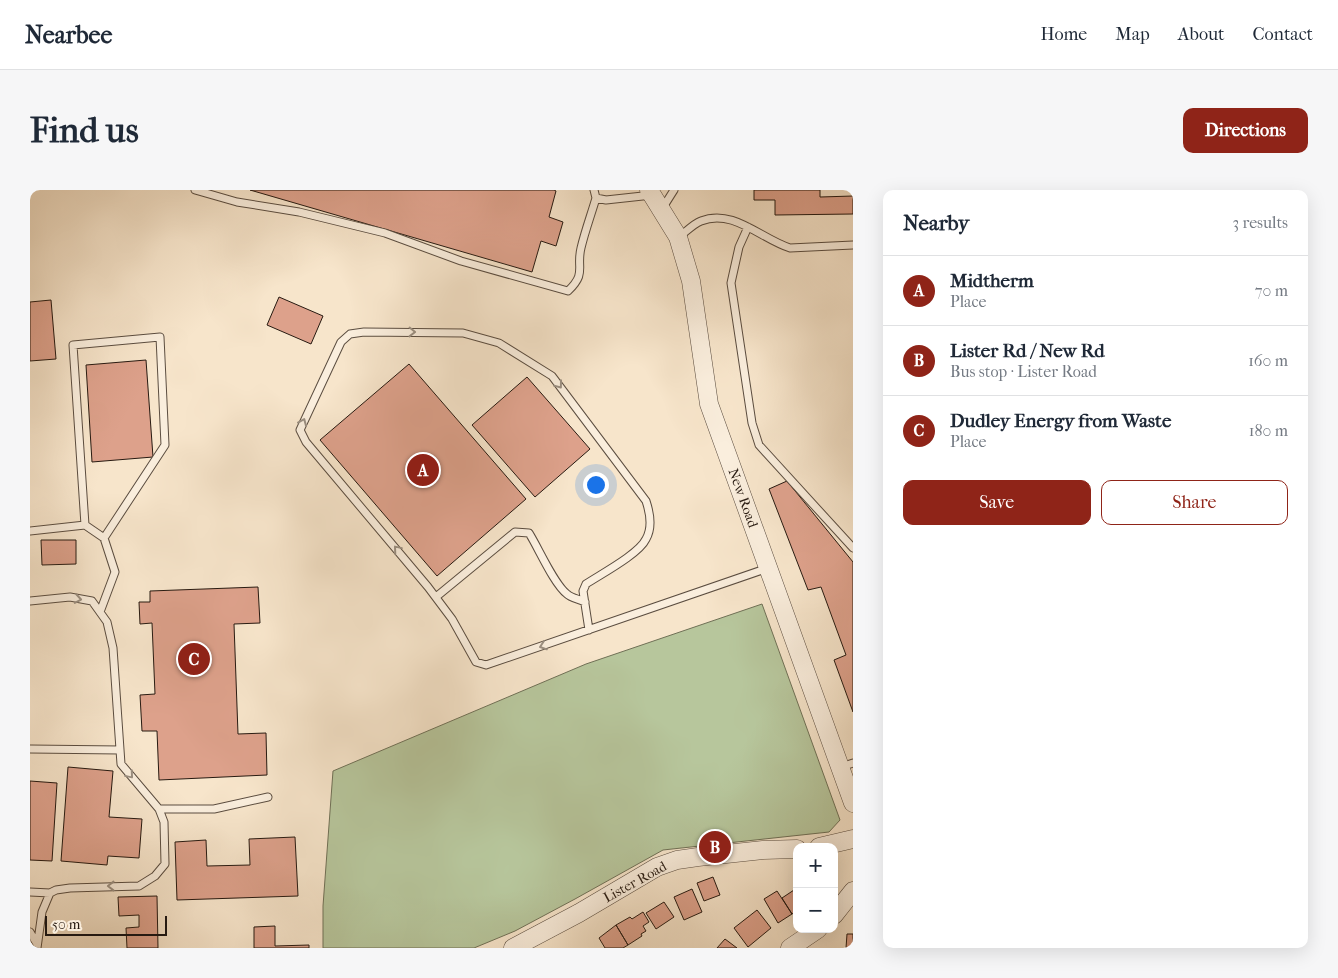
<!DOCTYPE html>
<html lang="en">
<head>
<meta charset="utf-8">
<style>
  body { margin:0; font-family:"IM FELL French Canon",serif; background:#f6f6f7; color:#1f2937 }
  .controls { position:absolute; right:15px; bottom:15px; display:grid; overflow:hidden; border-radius:10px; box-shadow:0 5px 20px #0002 }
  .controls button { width:45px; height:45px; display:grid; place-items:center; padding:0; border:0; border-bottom:1px solid #e0e1e3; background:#fff; color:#1f2937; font:25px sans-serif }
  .scale { position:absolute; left:15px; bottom:12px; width:122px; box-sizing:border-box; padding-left:5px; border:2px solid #271a11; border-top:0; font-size:14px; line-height:18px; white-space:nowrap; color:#271a11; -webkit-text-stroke:4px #faeedd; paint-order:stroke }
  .you { position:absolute; left:565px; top:294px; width:18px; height:18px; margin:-12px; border:4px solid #fff; border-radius:50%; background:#1a73e8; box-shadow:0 0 0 8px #1a73e833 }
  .badge { display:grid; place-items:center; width:32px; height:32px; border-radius:50%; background:#8f2418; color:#fff; font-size:16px; font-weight:700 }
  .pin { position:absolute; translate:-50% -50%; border:2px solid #fff; box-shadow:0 1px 5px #0006 }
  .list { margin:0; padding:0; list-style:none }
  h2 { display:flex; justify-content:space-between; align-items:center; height:65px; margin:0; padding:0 20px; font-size:21px }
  h2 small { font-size:16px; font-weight:400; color:#747a83 }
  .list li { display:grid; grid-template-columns:32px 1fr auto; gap:15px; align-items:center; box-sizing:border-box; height:70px; padding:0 20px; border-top:1px solid #e0e1e3 }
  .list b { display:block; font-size:19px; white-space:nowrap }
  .list p { margin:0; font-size:16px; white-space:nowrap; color:#747a83 }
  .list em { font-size:16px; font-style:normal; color:#747a83 }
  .actions { display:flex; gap:10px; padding:15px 20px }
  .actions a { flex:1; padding:11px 0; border:1px solid #8f2418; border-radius:10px; text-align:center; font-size:18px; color:#8f2418 }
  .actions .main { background:#8f2418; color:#fff }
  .map { position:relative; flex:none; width:823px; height:758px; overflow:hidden; border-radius:10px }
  header { display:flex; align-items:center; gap:30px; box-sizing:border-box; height:70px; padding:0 25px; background:#fff; border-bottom:1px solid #e0e1e3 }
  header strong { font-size:24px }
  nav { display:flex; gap:28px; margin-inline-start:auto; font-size:18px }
  .intro { display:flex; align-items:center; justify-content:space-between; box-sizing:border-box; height:120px; padding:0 30px }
  h1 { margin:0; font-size:35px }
  .button { padding:12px 22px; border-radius:10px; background:#8f2418; color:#fff; font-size:18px; font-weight:700 }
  main { display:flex; gap:30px; padding:0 30px }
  aside { flex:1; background:#fff; border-radius:10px; box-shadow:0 5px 20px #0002 }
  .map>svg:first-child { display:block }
  .green { fill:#b7c69c; stroke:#6f7056 }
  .building { fill:#dda18b; stroke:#271a11 }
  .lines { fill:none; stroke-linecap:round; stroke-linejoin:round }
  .service-casing { stroke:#5b4d40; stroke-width:9 }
  .tertiary-casing { stroke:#5b4d40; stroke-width:19 }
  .service { stroke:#faeedd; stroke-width:7 }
  .tertiary { stroke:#faeedd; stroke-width:18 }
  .oneway { stroke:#9b8f81 }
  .labels { text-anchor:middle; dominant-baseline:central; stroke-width:4; stroke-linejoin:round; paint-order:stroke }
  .street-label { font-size:14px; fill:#271a11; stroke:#faeedd }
</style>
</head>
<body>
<header>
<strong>Nearbee</strong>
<nav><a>Home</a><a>Map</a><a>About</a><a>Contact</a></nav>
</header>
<div class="intro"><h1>Find us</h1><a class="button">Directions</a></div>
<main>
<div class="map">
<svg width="823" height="758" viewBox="0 0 823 758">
  <rect width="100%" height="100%" fill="#f7e5cb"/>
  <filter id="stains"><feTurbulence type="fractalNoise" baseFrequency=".004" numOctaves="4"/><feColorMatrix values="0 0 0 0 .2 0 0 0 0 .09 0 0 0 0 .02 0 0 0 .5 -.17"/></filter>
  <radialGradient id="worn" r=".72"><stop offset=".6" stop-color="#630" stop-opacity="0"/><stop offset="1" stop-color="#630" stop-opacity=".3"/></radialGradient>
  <path class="green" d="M732 414 810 630 799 642 633 660 545 709 485 741 444 758H293V716L303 581 556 474Z"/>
  <path class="building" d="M220 0H524L526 1 519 27 533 32 526 56 511 51 502 82Z
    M724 0H790V7L823 6V24L745 25V10H724Z
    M249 107 293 126 281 154 237 135Z
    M21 110 26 169 0 171V112Z
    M116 170 123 267 62 272 56 175Z
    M379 174 496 309 407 386 290 250Z
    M497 187 560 259 505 307 442 235Z
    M757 291 823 372V522L804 470 816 465 791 397 778 400 739 299Z
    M11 350H46V374L12 375Z
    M228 397 230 433 204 434 208 544 236 543 237 585 129 590 127 541H112L110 505 125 504 122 433 110 434 109 412H120V401Z
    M38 577 83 581 79 627 112 629 109 668 78 666 77 675 31 671Z
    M0 591 27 593 22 671 0 670Z
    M265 647 268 706 147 710 145 652 176 650 177 676 220 675 219 649Z
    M683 687 690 705 674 711 667 693Z
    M662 699 672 722 654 730 644 707Z
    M764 700 767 706V721L762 724 752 708Z
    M747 701 762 724 748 733 734 709Z
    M127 706 128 758H97L96 738 109 737V725L89 726 88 707Z
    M634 712 644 727 626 739 616 723Z
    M727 720 741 738 718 757 704 738Z
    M613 722 619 732 613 736 616 741 611 744 612 746 598 755 586 735 600 727 602 729Z
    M586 735 598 755 593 758H575L569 748Z
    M245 736V756L279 755V758H224V737Z
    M817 744H823V758H816Z
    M695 749 707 758H687Z"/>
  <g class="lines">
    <defs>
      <path id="service" d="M165 0 207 12 269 22 355 43 431 71 538 101C557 83 546 78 551 58 555 41 561 25 566 8
        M564 0 566 8 576 10 622 5
        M632 19 644 0
        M718 37 709 57 701 93 722 233 729 255 823 358
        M649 47C656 42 663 34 671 31 703 18 731 49 760 58L823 55
        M0 341 55 335
        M406 407 485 342 499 343C509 359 524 394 537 404 541 408 549 409 555 412
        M0 411 40 407 62 411 77 432 83 458 91 574 129 619 134 632 135 674 125 686 109 696 40 698 26 700 20 703 12 722 7 758
        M70 422 85 382 74 348 55 335 43 155 130 147 135 255 74 348
        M559 440 553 401 556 394C571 384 609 364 616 349 623 337 620 323 616 311L522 186 469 153 433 143 334 142 320 144 311 152 270 240 276 252 398 397 422 429 446 472 456 475 738 378
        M0 559 90 560
        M811 577 823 573
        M129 619H184L238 607
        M0 702 20 703
        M0 742 7 754"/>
      <path id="tertiary" d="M619 0 648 47 661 91 679 214 823 613
        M789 657 823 649
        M804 725 823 701
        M483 758 549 723 627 677 647 670 668 667 733 660 767 659
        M760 758 788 739"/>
    </defs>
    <use href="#service" class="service-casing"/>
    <use href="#tertiary" class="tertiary-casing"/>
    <use href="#service" class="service"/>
    <use href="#tertiary" class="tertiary"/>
  </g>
  <defs><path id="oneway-chevron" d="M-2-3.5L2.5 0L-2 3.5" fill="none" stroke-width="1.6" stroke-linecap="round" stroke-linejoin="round" transform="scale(1.25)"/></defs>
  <g class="oneway">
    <use href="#oneway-chevron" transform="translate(382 142) rotate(1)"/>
    <use href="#oneway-chevron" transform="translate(529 195) rotate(53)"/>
    <use href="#oneway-chevron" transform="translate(273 232) rotate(-67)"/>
    <use href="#oneway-chevron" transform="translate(367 359) rotate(-130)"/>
    <use href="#oneway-chevron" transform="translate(48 409) rotate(10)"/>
    <use href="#oneway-chevron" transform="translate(513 456) rotate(161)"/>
    <use href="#oneway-chevron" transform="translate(100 585) rotate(50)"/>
    <use href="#oneway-chevron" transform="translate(81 696) rotate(180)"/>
  </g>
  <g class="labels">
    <g class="street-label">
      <text transform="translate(713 308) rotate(70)">New Road</text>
      <text transform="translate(605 692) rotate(-29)">Lister Road</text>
    </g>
  </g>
  <rect width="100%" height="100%" filter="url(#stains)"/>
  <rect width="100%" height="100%" fill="url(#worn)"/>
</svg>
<div class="controls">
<button>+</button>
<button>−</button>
</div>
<div class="scale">50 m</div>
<div class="you"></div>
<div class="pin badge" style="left:393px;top:280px">A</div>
<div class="pin badge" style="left:685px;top:657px">B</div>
<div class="pin badge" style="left:164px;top:469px">C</div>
</div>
<aside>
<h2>Nearby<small>3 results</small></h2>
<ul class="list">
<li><span class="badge">A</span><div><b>Midtherm</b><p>Place</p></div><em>70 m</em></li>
<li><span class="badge">B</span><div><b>Lister Rd / New Rd</b><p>Bus stop · Lister Road</p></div><em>160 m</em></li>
<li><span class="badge">C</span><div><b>Dudley Energy from Waste</b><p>Place</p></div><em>180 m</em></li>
</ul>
<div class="actions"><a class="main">Save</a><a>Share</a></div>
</aside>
</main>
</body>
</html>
